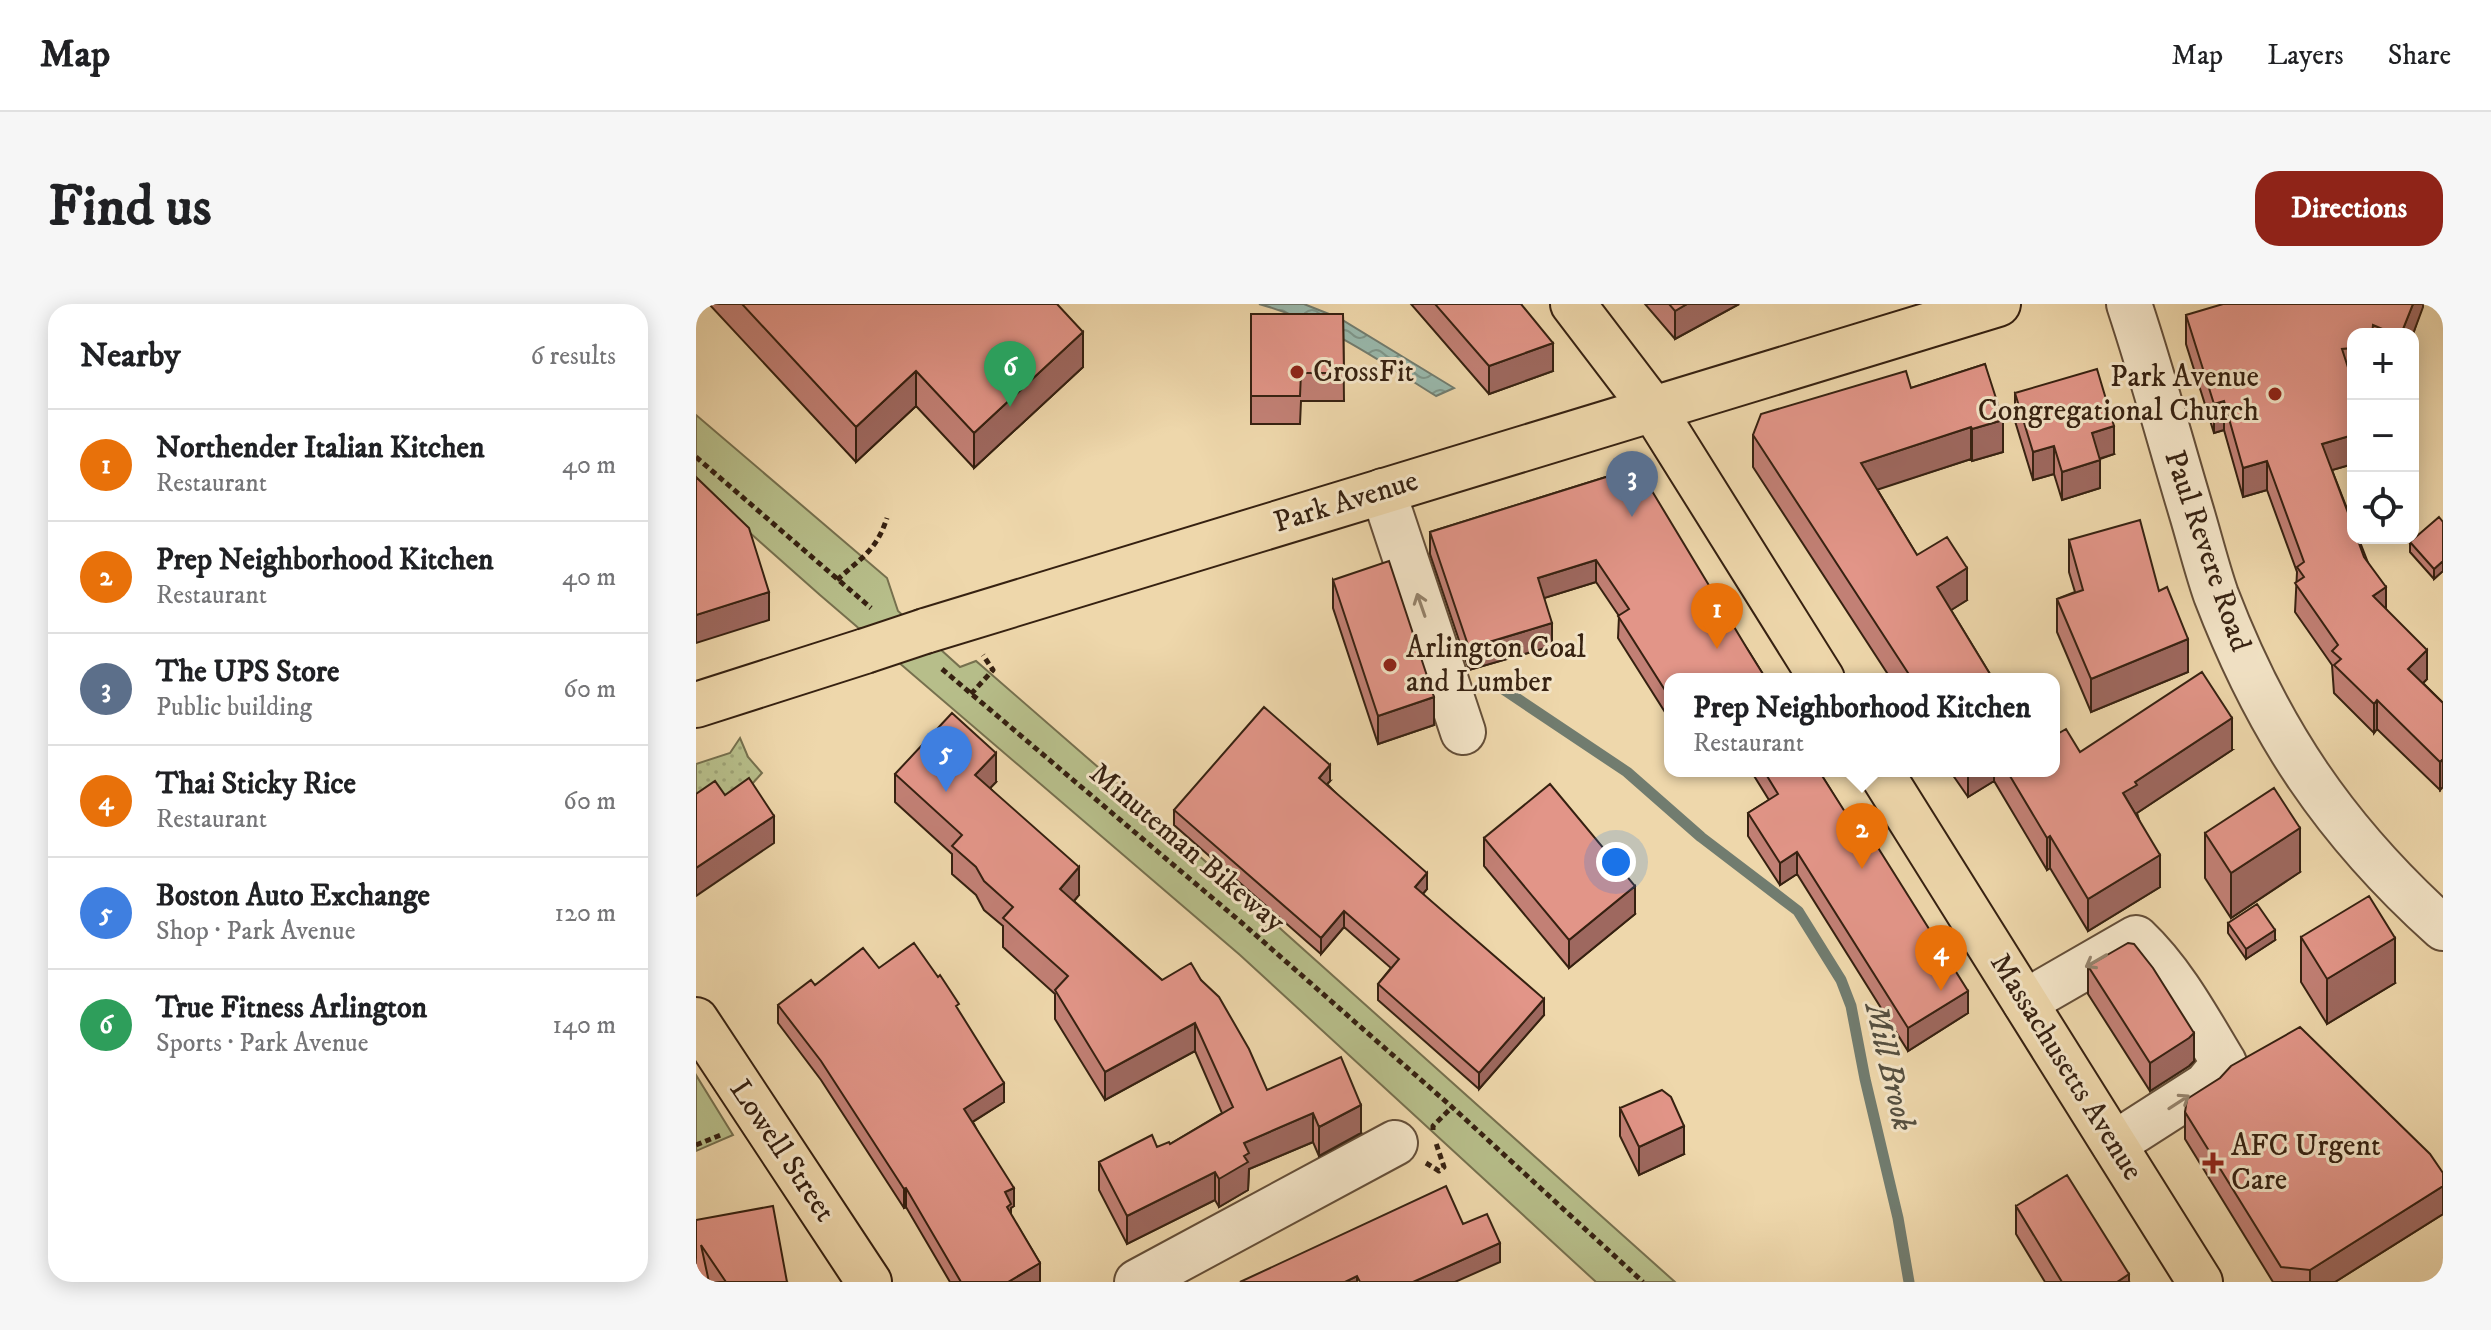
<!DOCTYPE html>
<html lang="en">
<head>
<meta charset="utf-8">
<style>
  body { margin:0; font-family:"IM FELL DW Pica",serif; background:#f6f6f6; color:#202124 }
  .controls { position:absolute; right:24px; top:24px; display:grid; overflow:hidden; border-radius:16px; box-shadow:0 4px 20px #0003 }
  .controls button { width:72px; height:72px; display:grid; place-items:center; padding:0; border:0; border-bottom:2px solid #e0e0e0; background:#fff; color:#202124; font:40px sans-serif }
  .you { position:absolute; left:920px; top:558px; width:28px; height:28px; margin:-20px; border:6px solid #fff; border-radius:50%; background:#1a73e8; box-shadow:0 0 0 12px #1a73e833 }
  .badge { display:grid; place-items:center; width:52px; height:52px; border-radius:50%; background:#8f2418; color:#fff; font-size:26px; font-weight:700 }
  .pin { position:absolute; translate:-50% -66px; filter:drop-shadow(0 2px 4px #0008) }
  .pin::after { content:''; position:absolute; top:42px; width:28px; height:24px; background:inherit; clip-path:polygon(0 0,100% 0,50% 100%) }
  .popup { position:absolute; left:968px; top:369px; width:396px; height:104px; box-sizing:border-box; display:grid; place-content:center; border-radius:16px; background:#fff; filter:drop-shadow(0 2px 6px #0005); font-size:26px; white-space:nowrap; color:#757577 }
  .popup b { font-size:30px; color:#202124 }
  .popup::after { content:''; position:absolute; left:50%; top:100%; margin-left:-16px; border:16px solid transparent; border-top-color:#fff }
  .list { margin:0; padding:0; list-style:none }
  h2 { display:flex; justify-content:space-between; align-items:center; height:104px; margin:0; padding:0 32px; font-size:34px }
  h2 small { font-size:26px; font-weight:400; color:#757577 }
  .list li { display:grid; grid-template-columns:52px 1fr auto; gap:24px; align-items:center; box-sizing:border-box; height:112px; padding:0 32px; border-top:2px solid #e0e0e0 }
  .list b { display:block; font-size:30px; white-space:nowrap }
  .list p { margin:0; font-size:26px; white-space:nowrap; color:#757577 }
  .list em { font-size:26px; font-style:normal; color:#757577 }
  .icon { flex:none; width:44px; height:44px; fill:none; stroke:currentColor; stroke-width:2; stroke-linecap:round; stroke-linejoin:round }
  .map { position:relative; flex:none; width:1747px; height:978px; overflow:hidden; border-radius:24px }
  header { display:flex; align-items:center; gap:48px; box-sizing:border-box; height:112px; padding:0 40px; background:#fff; border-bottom:2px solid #e0e0e0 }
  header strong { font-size:38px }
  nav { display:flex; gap:44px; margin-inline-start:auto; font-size:28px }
  .intro { display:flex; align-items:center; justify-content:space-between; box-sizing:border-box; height:192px; padding:0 48px }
  h1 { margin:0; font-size:56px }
  .button { padding:20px 36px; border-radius:24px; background:#8f2418; color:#fff; font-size:28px; font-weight:700 }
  main { display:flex; gap:48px; padding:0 48px }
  aside { flex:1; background:#fff; border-radius:24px; box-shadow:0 4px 20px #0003 }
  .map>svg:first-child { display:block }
  .grass { fill:url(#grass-dots); stroke:#76704e; stroke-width:2 }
  .park { fill:#b7be8a; stroke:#76704e; stroke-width:2 }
  .water { fill:url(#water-waves); stroke:#717c6f; stroke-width:2 }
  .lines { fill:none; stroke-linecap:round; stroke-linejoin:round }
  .stream { stroke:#717c6f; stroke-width:11 }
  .minor-casing { stroke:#644e38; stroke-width:48 }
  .major-casing { stroke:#362111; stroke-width:48 }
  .path { stroke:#362111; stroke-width:5; stroke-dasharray:6 4; stroke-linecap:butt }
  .minor { stroke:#f4e5c8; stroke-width:44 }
  .major { stroke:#eed7ab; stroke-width:44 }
  .major-bridge-casing { stroke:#362111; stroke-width:48; stroke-linecap:butt }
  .major-bridge { stroke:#eed7ab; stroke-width:44 }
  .wall { fill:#c28075; stroke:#362111; stroke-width:2 }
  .shaded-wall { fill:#9e685f; stroke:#362111; stroke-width:2 }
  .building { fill:#e29588; stroke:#362111; stroke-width:2 }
  .oneway { stroke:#95836c }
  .poi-dot { fill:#8f2418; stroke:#f4e5c8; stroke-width:3 }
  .labels { text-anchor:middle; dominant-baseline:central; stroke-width:6; stroke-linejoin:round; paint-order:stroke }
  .poi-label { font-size:30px; fill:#362111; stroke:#f4e5c8; text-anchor:start }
  .street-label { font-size:30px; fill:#362111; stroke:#f4e5c8 }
  .water-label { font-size:32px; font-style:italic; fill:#544f40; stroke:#f4e5c8 }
</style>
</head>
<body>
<header>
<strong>Map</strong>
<nav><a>Map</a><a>Layers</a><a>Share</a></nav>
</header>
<div class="intro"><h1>Find us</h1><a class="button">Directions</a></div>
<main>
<aside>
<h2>Nearby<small>6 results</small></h2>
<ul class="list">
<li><span class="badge" style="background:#e8710a">1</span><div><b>Northender Italian Kitchen</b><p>Restaurant</p></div><em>40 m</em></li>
<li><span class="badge" style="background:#e8710a">2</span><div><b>Prep Neighborhood Kitchen</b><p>Restaurant</p></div><em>40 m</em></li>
<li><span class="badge" style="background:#5c6f8a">3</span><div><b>The UPS Store</b><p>Public building</p></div><em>60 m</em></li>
<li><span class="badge" style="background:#e8710a">4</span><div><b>Thai Sticky Rice</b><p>Restaurant</p></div><em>60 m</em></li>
<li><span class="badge" style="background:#3f7fe0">5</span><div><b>Boston Auto Exchange</b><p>Shop · Park Avenue</p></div><em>120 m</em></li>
<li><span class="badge" style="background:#2e9e5b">6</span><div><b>True Fitness Arlington</b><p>Sports · Park Avenue</p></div><em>140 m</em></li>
</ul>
</aside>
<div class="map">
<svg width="1747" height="978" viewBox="0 0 1747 978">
  <defs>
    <pattern id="grass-dots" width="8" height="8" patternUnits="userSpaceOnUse" patternTransform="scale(2)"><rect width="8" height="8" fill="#b7be8a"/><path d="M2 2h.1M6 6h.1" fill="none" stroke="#9ea376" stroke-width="1.8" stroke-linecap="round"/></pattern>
    <pattern id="water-waves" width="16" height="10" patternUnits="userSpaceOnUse" patternTransform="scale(2)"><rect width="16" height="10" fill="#99b9ad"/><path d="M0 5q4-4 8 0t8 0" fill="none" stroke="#7e968b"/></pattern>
  </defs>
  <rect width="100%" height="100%" fill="#eed7ab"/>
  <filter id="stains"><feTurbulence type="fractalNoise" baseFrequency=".0025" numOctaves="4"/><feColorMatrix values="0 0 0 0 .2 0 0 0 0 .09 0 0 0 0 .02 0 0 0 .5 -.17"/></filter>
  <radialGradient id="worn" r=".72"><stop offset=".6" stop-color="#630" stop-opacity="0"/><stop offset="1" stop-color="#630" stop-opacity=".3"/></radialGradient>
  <path class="grass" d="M44 434 52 453 66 469 48 489 0 515V460L34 449Z"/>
  <path class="park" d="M0 111 191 274 202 307 264 363 280 357 472 524 979 978H900L544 651 124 291 0 181Z
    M0 771 37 831 0 847Z"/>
  <path class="water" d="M563 0H608L643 14 758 84 740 92C682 56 629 18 563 0Z"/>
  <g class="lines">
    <path class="stream" d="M804 383 931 468 1005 533 1102 607 1145 676 1155 702 1169 775 1202 914 1213 978"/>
    <defs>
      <path id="minor" d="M1433 0C1456 69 1475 140 1496 210 1504 237 1511 265 1520 291 1572 427 1639 527 1747 624
        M687 187 767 428
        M1329 698 1440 634C1477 669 1502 716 1528 759L1510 781 1418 840
        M441 978 699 839"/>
      <path id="major" d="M877 0 957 105 1126 375
        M229 327 1302 0
        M0 401 169 347
        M1184 467 1504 978
        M0 716 173 978"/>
    </defs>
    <use href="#minor" class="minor-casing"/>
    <use href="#major" class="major-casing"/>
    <path class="path" d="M0 153 175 304
      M141 276C166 253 180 247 191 214
      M246 365 546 619 756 803 947 978
      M275 390 297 366 287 351
      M737 826V822L756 803
      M0 841 27 830
      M730 859 743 867 748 863 740 839"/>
    <use href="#minor" class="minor"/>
    <use href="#major" class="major"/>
    <defs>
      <path id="major-bridge" d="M169 347 229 327"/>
    </defs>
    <use href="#major-bridge" class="major-bridge-casing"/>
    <use href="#major-bridge" class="major-bridge"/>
  </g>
  <path class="wall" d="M13 0H361L387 63 278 164 220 102 160 158Z
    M715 0H825L857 67 793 90Z
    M949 0H1043L979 35Z
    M1727 0 1717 30H1657V73H1655L1657 160 1636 166 1690 305 1731 375 1727 379 1747 399 1744 486 1681 425 1678 429 1638 389 1636 361 1599 308 1601 268 1571 186 1547 193 1528 126 1518 129 1490 40V11Z
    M555 10H647L648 97H605L604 120H555Z
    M1289 60 1307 148 1276 157 1275 155 1181 185 1221 251 1271 296 1255 306 1297 375H1195L1057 163V131L1215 84Z
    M1319 89 1418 150 1404 155V184L1366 196 1358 170 1337 176 1319 117Z
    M926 168 1052 346 1070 375H974V416L922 334 923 312 900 278 848 294 856 342 773 366 734 250V228Z
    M1747 218V267L1738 275 1714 248V238Z
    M1373 236 1463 287 1492 368 1395 408 1361 328V295L1379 288 1373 268Z
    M637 276 738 421 682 440 637 304Z
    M1536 446 1441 509 1464 583 1392 627 1354 564 1351 566 1298 477 1272 493 1254 467H1358L1384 448Z
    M1055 467H1123L1272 709 1212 747 1101 570 1084 581 1052 532V509L1073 496Z
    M199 470 300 478 294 484 383 591 378 597 466 676H505L571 786 665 829 623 852 617 838 553 865 552 886 523 903 519 896 431 940 403 886V858L474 840 526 809 499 747 409 796 359 715V690L307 643V622L288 606 280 591 256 570V550L199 498Z
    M634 477 631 480 731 585 727 590 848 711 783 785 682 696V680L695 664 648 623 625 650 478 521V506Z
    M1509 529 1604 568 1535 614 1509 574Z
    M788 534 939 610 873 664 788 562Z
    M1532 619 1579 636 1550 655 1532 629Z
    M1605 633 1699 679 1631 720 1605 678Z
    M1392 662 1498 757 1493 762 1454 787 1392 690Z
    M183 664 263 708 308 798 277 818 318 902 315 904V911L344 959V978H254L210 903 208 904 125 776 82 719V701L119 681Z
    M924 804 988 850 943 871 924 832Z
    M1489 808 1747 869V910L1639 978H1577L1489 835Z
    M1320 902 1433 978H1349L1320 930Z
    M0 916 91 978H0Z"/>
  <path class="shaded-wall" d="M991 0H1043L979 35V7Z
    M1717 0H1727V3L1717 30H1705Z
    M387 28V63L278 164V129Z
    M857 39V67L793 90V62Z
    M220 67V102L160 158V123Z
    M1528 97V126L1518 129V100Z
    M1307 116V148L1276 157V125Z
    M1418 122V150L1396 157V129Z
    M1275 123V155L1165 191V159Z
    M1657 131V160L1626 169V140Z
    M1358 142V170L1337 176V148Z
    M1404 156V184L1366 196V168Z
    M1571 157V186L1547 193V164Z
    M900 256V278L842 296V274Z
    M1747 257V267L1738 275V265Z
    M1271 264V296L1241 315V283Z
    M1690 283V312L1677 292Z
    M73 288V316L0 339V311Z
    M856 319V342L773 366V344Z
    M1492 335V368L1395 408V375Z
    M1731 346V375L1712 394V365Z
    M738 393V421L682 440V412Z
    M1681 396V425L1678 429V400Z
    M1536 414V446L1441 509V513L1427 489 1439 478Z
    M300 449V478L279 500V471Z
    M1747 455V483L1744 486V458Z
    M634 461V477L623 489V474Z
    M1272 467H1298V477L1272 493Z
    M78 512V539L0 592V564Z
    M1604 524V568L1535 614V569Z
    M1354 532V564L1351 566V534Z
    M1101 548V570L1084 581V559Z
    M1464 551V583L1392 627V595Z
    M383 563V591L364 613V585Z
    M731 569V585L719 599V583Z
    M939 582V610L873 664V636Z
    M648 607V623L625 650V634Z
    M1579 626V636L1550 655V645Z
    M1699 634V679L1631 720V675Z
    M1272 687V709L1212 747V724Z
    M848 695V711L783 785V769Z
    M499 719V747L409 796V768Z
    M1498 729V757L1493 762 1454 787V759Z
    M308 779V798L268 823V805Z
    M665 801V829L623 852V823Z
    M617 809V838L553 865 552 886 523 903V875L548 839Z
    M988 822V850L943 871V843Z
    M519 868V896L431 940V912Z
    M1747 882V910L1639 978H1614V966Z
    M210 884V903L208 904V885Z
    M318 884V902L315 904V919L311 921 309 888Z
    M804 939V958L759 978H717Z
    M344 959V978H312Z
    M1433 970V978H1421Z
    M661 972V978H649Z"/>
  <path class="building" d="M46 0H361L387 28 278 129 220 67 160 123Z
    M739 0H825L857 39 793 62Z
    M973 0H991L979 7Z
    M1527 0H1717L1705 30H1698L1677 21 1676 30H1657V44L1646 45 1657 79V131L1626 140 1657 222V234H1661L1668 253 1690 283 1677 292 1731 346 1712 365 1747 399V455L1744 458 1681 396 1678 400 1638 361 1645 355 1636 347 1642 341 1599 279 1608 273 1601 263 1608 258 1571 157 1547 164 1528 97 1518 100 1490 11Z
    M555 10H647L648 69H605L604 92H555Z
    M1289 60 1307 116 1276 125 1275 123 1165 159 1221 251 1251 233 1271 264 1241 283 1297 375H1216L1057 131 1065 110 1210 67 1215 84Z
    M1401 65 1418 122 1396 129 1404 156 1366 168 1358 142 1337 148 1319 89Z
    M926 168 938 170 947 175 953 182 1052 346 1070 375 1072 373 1073 375H974V394L922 312 933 305 900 256 842 274 856 319 773 344 734 228Z
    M0 173 53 224 73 288 0 311Z
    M1743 213 1747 218V257L1738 265 1714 238Z
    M1444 216 1463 287 1471 283 1492 335 1395 375 1361 295 1387 286 1373 236Z
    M693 257 738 393 682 412 637 276Z
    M1506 368 1536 414 1439 478 1441 481 1427 489 1464 551 1392 595 1354 532 1351 534 1311 467H1358V432L1370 425 1384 448Z
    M568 403 634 461 623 474 731 569 719 583 848 695 783 769 682 680 703 655 648 607 625 634 478 506Z
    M256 409 300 449 279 471 383 563 364 585 466 676 495 659 505 676 523 693 553 745 571 786 645 753 665 801 623 823 617 809 548 839 553 849 548 852 552 858 523 875 519 868 431 912 403 858 456 831 461 843 473 838 474 840 537 803 499 719 409 768 359 686 372 672 307 614 317 603 288 577 280 563 256 542 266 531 199 470Z
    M1068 467H1123L1156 519 1164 515 1272 687 1212 724 1101 548 1084 559 1052 509 1082 490Z
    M53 474 78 512 0 564V490L19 477 29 491Z
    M854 480 939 582 873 636 788 534Z
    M1578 484 1604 524 1535 569 1509 529Z
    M1673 592 1699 634 1631 675 1605 633Z
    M1561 600 1579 626 1550 645 1532 619Z
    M218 639 242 673 244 671 263 700 260 702 308 779 268 805 318 884 309 888 315 900 311 903 344 959 312 978H265L210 884 208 885 125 757 82 701 115 676 119 681 167 644 183 664Z
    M1432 639 1438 640 1457 664 1498 729 1493 734 1454 759 1392 662Z
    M1604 723 1734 850 1747 869V882L1614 966 1585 963 1489 808 1491 795 1524 774 1535 762Z
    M966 786 975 793 988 822 943 843 924 804Z
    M1371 871 1433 970 1421 978H1366L1320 902Z
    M750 882 767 920 791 910 804 939 717 978H664L661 972 649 978H544Z
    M77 902 91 978H30L5 941 13 978H0V916Z"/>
  <defs><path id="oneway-shaft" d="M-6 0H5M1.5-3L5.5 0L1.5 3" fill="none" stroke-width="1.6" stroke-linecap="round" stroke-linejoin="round" transform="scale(2)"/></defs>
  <g class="oneway">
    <use href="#oneway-shaft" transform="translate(725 301) rotate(-109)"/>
    <use href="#oneway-shaft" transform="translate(1400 657) rotate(150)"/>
    <use href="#oneway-shaft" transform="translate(1483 798) rotate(-33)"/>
  </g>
  <g class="poi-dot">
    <circle cx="601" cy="68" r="8"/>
    <circle cx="1579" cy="90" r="8"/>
    <circle cx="694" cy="361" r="8"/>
    <path d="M1513 847h8v8h8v8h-8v8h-8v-8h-8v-8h8z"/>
  </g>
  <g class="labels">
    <g class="poi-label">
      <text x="617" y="68">CrossFit</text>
      <text x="1563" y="73" text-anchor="end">Park Avenue<tspan x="1563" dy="34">Congregational Church</tspan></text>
      <text x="710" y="344">Arlington Coal<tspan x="710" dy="34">and Lumber</tspan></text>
      <text x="1535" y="842">AFC Urgent<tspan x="1535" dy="34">Care</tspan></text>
    </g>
    <g class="street-label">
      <text transform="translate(650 198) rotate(-17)">Park Avenue</text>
      <text transform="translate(1511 247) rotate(71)">Paul Revere Road</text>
      <text transform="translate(491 544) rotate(40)">Minuteman Bikeway</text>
      <text transform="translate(1370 763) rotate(58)">Massachusetts Avenue</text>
      <text transform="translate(86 847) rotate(56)">Lowell Street</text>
    </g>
    <g class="water-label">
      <text transform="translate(1193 763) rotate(77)">Mill Brook</text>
    </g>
  </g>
  <rect width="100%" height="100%" filter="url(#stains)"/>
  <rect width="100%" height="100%" fill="url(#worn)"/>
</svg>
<div class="controls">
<button>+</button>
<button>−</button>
<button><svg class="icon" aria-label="locate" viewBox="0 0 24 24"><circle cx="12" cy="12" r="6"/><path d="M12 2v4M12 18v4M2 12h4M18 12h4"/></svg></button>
</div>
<div class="you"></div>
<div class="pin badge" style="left:1021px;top:345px;background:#e8710a">1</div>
<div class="pin badge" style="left:1166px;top:565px;background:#e8710a">2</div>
<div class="popup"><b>Prep Neighborhood Kitchen</b>Restaurant</div>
<div class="pin badge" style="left:936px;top:213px;background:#5c6f8a">3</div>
<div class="pin badge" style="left:1245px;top:687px;background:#e8710a">4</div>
<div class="pin badge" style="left:250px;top:488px;background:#3f7fe0">5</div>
<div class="pin badge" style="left:314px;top:103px;background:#2e9e5b">6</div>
</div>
</main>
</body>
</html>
